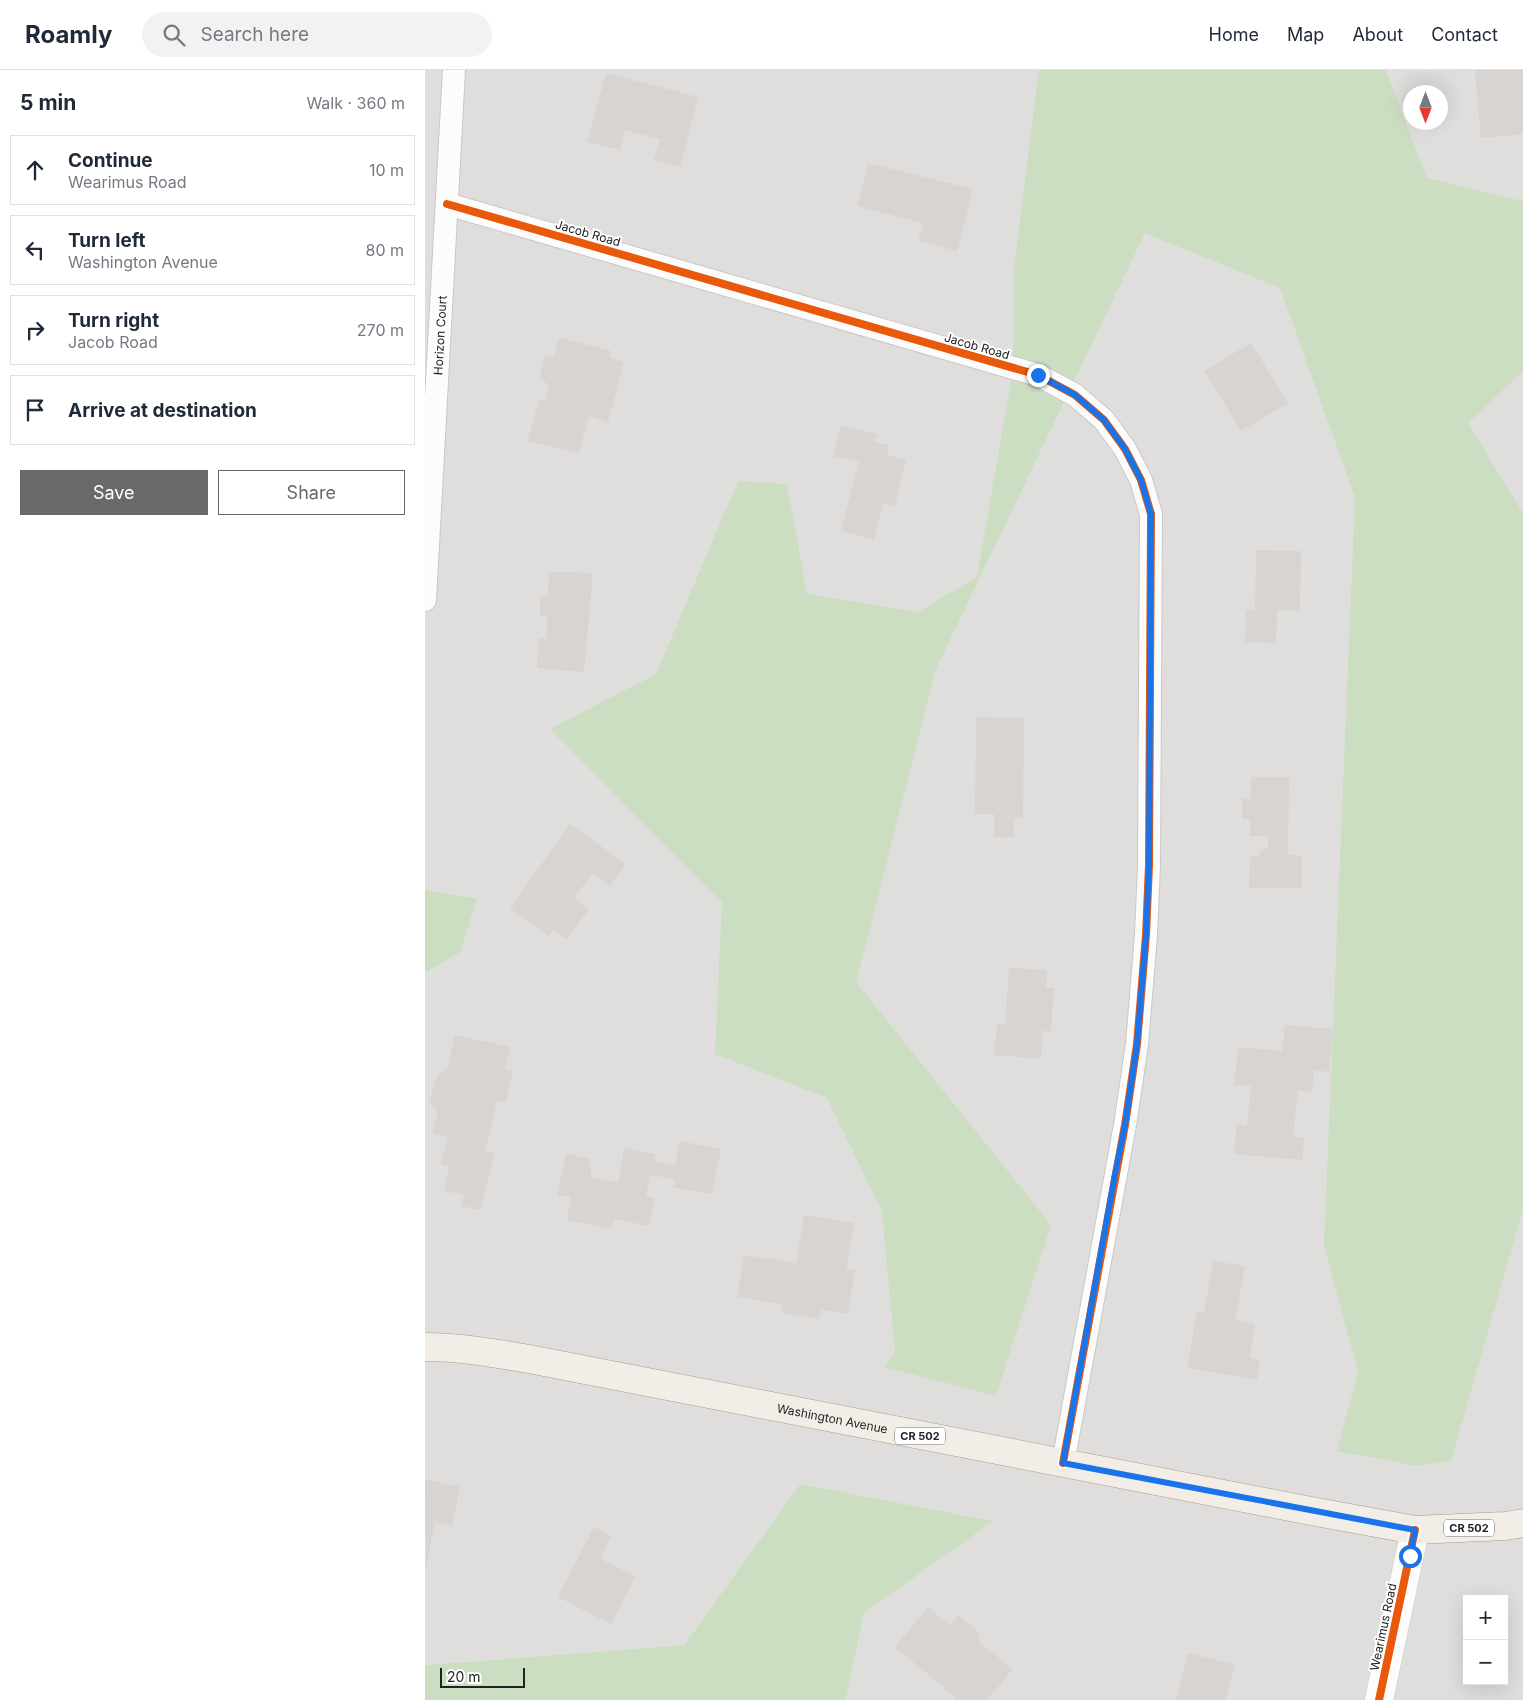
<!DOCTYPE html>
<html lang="en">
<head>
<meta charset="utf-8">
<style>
  body { margin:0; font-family:Inter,sans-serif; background:#f2f2f3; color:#1f2937 }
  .controls { position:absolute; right:15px; bottom:15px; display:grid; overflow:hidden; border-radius:0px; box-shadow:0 5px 20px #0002 }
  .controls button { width:45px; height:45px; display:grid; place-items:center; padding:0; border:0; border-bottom:1px solid #e0e1e3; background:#fff; color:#1f2937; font:25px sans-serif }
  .compass { position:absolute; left:978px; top:15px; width:45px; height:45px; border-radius:50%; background:#fff; box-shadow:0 5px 20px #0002; rotate:180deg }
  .scale { position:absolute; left:15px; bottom:12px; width:85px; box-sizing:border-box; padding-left:5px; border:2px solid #222; border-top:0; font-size:14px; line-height:18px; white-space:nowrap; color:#222; -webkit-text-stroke:4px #fff; paint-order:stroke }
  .stop { position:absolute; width:15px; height:15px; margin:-11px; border:4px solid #1a73e8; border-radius:50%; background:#fff }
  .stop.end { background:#1a73e8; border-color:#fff; box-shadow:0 1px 5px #0008 }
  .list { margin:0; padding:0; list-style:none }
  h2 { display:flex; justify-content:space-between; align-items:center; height:65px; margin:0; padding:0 20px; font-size:21px }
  h2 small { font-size:16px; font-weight:400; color:#747a83 }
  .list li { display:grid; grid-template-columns:32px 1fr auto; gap:15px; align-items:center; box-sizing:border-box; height:70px; margin:0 10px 10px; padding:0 10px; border:1px solid #e0e1e3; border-radius:0px }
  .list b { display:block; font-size:19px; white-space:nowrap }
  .list p { margin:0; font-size:16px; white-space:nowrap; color:#747a83 }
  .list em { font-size:16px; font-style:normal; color:#747a83 }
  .actions { display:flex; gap:10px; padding:15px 20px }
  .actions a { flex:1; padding:11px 0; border:1px solid #6a6968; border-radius:0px; text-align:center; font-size:18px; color:#6a6968 }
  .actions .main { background:#6a6968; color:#fff }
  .icon { flex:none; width:28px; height:28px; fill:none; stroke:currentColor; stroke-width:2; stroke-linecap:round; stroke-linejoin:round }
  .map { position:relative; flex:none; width:1098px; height:1630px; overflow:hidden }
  header { display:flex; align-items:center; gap:30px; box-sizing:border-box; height:70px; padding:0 25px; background:#fff; border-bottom:1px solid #e0e1e3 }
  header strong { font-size:24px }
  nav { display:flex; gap:28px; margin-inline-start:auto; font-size:18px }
  .search { width:350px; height:45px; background:#f2f2f3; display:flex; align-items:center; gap:12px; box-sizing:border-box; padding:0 18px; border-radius:28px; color:#747a83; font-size:19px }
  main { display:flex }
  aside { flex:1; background:#fff }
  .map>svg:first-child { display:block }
  .residential { fill:#dfdedc; fill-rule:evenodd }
  .forest { fill:#cbdec1 }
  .building { fill:#d7d4d2 }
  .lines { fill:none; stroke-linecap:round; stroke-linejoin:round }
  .minor-casing { stroke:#c9c8c7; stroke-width:24 }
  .tertiary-casing { stroke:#c9c8c7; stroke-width:29 }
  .primary-casing { stroke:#a79c86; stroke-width:29 }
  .minor { stroke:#fdfcfc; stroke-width:22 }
  .tertiary { stroke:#fdfcfc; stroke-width:28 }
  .primary { stroke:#f3ede7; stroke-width:28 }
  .cycleway-casing { stroke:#fff; stroke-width:11 }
  .cycleway { stroke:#e8590c; stroke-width:8 }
  .route { stroke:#1a73e8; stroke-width:6 }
  .labels { text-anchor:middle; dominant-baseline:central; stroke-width:4; stroke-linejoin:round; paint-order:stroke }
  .shield { fill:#fff; stroke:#646464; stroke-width:1 }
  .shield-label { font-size:11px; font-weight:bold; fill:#222 }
  .street-label { font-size:12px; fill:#222; stroke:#fff }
</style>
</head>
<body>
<header>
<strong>Roamly</strong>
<div class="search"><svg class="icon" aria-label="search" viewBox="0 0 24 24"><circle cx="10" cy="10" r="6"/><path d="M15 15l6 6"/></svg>Search here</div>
<nav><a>Home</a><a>Map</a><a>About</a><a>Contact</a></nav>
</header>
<main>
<aside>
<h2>5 min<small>Walk · 360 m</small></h2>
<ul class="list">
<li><svg class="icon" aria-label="ahead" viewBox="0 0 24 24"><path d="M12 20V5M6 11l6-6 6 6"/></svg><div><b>Continue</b><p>Wearimus Road</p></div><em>10 m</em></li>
<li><svg class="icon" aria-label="left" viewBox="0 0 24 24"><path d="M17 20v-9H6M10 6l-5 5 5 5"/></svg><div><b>Turn left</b><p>Washington Avenue</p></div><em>80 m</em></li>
<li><svg class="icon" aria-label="right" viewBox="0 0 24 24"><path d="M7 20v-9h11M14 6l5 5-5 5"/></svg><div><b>Turn right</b><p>Jacob Road</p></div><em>270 m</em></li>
<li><svg class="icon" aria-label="arrive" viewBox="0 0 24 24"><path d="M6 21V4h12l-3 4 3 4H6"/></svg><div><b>Arrive at destination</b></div></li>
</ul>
<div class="actions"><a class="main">Save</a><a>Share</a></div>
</aside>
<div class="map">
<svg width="1098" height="1630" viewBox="0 0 1098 1630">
  <rect width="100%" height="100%" fill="#f0eeeb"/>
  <path class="residential" d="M0 0H1098V1630H421L439 1543 569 1451 375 1414 259 1575 0 1595V903L36 882 52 828 0 820ZM986 22H1016V52H986ZM1042 1529H1079V1611H1042Z"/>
  <path class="forest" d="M614 0H961L1002 108 1098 131V301L1043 353 1098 443V1139L1026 1391 992 1396 912 1381 933 1302 899 1175 930 427 855 218 720 163 511 599 431 912 626 1155 571 1326 460 1297 470 1282 457 1141 402 1028 290 984 297 832 125 659 231 604 313 411 362 414 382 524 493 542 552 507 588 300 589 200Z
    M0 820 52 828 36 882 0 903Z
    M375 1414 569 1451 439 1543 421 1630H0V1595L259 1575Z"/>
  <path class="building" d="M1050 0H1098V64L1056 68Z
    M181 3 273 27 255 97 229 90 235 69 200 60 195 80 162 72Z
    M443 93 548 119 532 181 493 171 498 153 432 136Z
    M134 268 186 281 185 288 199 292 183 352 164 346 154 383 103 371 114 329 120 331 124 315 114 308 120 285 129 287Z
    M826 273 863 333 816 361 779 301Z
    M416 355 452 364 450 372 464 375 462 385 481 390 470 436 458 433 449 470 416 461 434 392 408 386Z
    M831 480 876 481 875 541 852 540 851 573 820 572 821 540H830Z
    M124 502 168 503 159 602 112 598 114 568 122 569V546L115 545V526H123Z
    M551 647 599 648 598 748H589V767H569V744H550Z
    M826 707H864L863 785 877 786V818H824L825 786H832L843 776V766H825V749H817V729H826Z
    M145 754 201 794 185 816 167 804 149 828 164 839 142 869 129 860 124 866 85 838Z
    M584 898 622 900 621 918H629L626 961H618L616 989 569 985 572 954 580 955Z
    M860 955 908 959 904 1002 889 1000 887 1022 873 1020 868 1067 879 1068 877 1090 809 1084 812 1055 822 1056 826 1016 809 1015 813 977 857 981Z
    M30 965 85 977 80 999 88 1001 81 1033 72 1031 60 1081 69 1083 56 1140 36 1136 39 1125 19 1121 24 1096 16 1094 23 1067 8 1063 13 1041 4 1032 12 1006 23 997Z
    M254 1071 296 1079 287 1124 248 1117 250 1109 225 1105 221 1126 230 1128 224 1156 189 1149 187 1159 142 1150 146 1127 132 1125 141 1084 165 1089 166 1107 193 1112 199 1078 231 1084 229 1091 250 1096Z
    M379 1145 429 1153 421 1199 430 1200 423 1244 395 1240 394 1249 356 1243 358 1234 312 1227 319 1185 371 1193Z
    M788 1191 820 1196 810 1250 830 1254 825 1288 835 1290 832 1310 762 1298 772 1242 779 1243Z
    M0 1409 35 1417 27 1456 10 1452 1 1497Z
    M169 1457 186 1466 175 1488 210 1507 186 1554 133 1527Z
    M503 1537 525 1556 534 1545 553 1562 555 1573 588 1599 562 1630H527L530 1627 470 1577Z
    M763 1583 810 1595 801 1630H751Z"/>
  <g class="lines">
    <defs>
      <g id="minor">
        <path d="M22 134 613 305 650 325 679 350 700 379 716 410 726 444 724 795 721 865 712 974 700 1055 638 1393"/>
        <path id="s1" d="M0 530 29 0"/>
      </g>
      <path id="tertiary" d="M954 1630 990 1460"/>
      <g id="primary">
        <path id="s2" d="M0 1277C35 1277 69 1283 104 1289L886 1441 990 1460 1080 1456 1098 1453"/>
      </g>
    </defs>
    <use href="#minor" class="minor-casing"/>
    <use href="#tertiary" class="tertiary-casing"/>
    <use href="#primary" class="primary-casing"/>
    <use href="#minor" class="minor"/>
    <use href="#tertiary" class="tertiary"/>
    <use href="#primary" class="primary"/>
    <defs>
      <path id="cycleway" d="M22 134 613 305 650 325 679 350 700 379 716 410 726 444 724 795 721 865 712 974 700 1055 638 1393
        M954 1630 990 1460"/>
    </defs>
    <use href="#cycleway" class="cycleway-casing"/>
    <use href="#cycleway" class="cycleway"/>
  </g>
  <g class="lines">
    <path class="route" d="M613 305 650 325 679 350 700 379 716 410 726 444 724 795 721 865 712 974 700 1055 690 1104 638 1393 990 1460 985 1486"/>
  </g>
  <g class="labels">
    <g class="shield">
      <rect x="470" y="1357.5" width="50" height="17" rx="4"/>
      <rect x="1019" y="1449.5" width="50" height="17" rx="4"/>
    </g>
    <g class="shield-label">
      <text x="495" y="1366">CR 502</text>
      <text x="1044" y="1458">CR 502</text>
    </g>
    <g class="street-label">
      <text transform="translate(163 163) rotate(16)">Jacob Road</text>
      <text stroke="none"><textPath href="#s1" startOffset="265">Horizon Court</textPath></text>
      <text transform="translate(552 276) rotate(16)">Jacob Road</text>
      <text stroke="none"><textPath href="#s2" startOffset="414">Washington Avenue</textPath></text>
      <text transform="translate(958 1557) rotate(-78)">Wearimus Road</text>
    </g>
  </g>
</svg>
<div class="controls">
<button>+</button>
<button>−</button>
</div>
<svg class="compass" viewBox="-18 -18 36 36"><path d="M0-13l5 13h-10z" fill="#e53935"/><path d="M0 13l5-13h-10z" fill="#747a83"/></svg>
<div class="scale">20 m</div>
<div class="stop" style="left:985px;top:1486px"></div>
<div class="stop end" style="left:613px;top:305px"></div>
</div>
</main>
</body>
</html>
